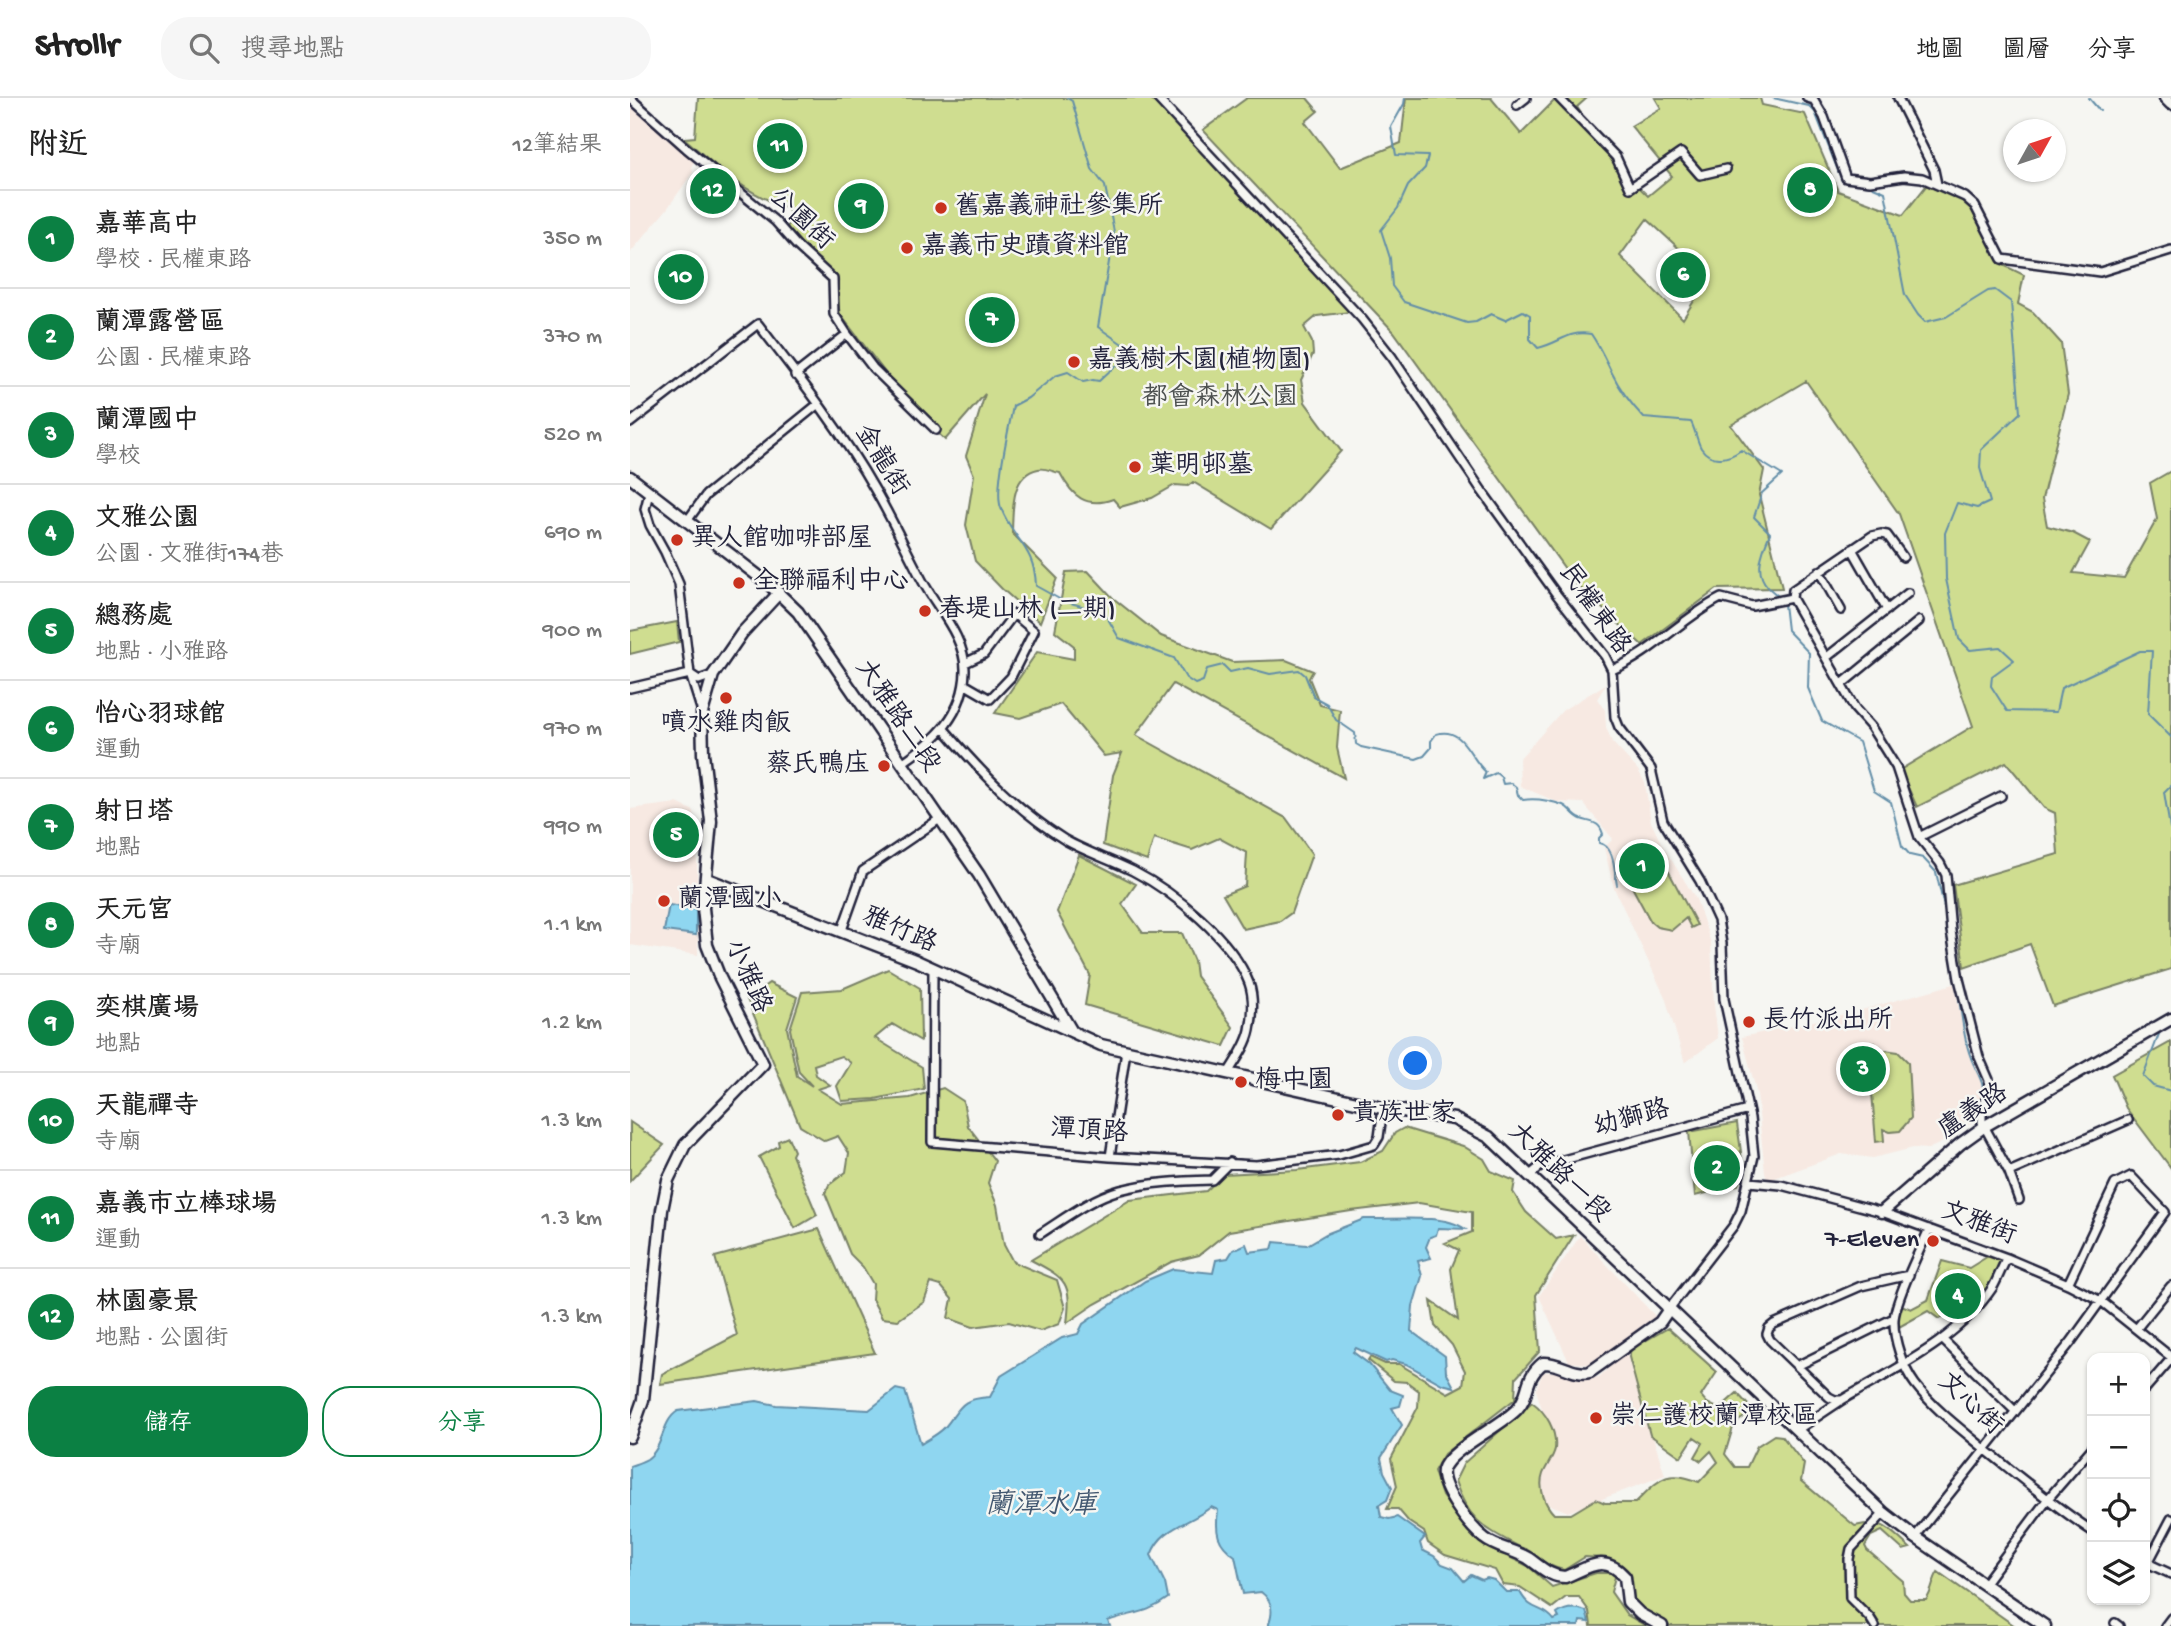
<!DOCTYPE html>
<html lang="zh-TW">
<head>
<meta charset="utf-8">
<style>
  body { margin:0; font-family:"Gochi Hand","LXGW WenKai TC",sans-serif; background:#f6f6f6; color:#222 }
  .controls { position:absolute; right:21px; bottom:21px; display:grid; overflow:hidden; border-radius:14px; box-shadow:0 2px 5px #0004 }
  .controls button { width:63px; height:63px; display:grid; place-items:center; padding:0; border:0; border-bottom:2px solid #e0e0e0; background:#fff; color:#222; font:35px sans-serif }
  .compass { position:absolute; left:1373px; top:21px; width:63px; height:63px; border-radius:50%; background:#fff; box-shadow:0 2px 5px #0004; rotate:50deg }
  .you { position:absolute; left:786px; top:966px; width:24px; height:24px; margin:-18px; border:5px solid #fff; border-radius:50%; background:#1a73e8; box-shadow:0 0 0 10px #1a73e833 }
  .badge { display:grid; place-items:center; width:46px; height:46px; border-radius:50%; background:#0b8043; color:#fff; font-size:23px; font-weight:700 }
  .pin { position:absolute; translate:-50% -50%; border:4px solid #fff; box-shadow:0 2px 7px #0006 }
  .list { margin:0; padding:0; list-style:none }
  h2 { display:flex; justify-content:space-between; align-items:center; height:91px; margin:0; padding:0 28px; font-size:30px }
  h2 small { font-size:23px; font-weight:400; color:#767676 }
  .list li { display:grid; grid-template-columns:46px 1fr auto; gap:21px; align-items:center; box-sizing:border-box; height:98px; padding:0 28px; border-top:2px solid #e0e0e0 }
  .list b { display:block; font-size:26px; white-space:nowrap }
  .list p { margin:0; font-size:23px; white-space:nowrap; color:#767676 }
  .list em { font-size:23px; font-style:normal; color:#767676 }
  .actions { display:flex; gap:14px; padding:21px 28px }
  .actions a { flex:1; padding:16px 0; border:2px solid #0b8043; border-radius:28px; text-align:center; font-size:24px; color:#0b8043 }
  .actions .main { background:#0b8043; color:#fff }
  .icon { flex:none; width:38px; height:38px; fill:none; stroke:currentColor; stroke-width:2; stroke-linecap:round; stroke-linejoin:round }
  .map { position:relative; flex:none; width:1541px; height:1528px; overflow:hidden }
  header { display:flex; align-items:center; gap:42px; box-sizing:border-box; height:98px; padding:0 35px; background:#fff; border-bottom:2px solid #e0e0e0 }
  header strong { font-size:33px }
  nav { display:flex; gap:38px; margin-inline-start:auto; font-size:24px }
  .search { width:490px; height:63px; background:#f6f6f6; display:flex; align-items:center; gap:18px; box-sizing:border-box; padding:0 24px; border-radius:28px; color:#767676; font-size:26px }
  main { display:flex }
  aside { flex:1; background:#fff }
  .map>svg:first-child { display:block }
  .built { fill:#f7e9e2 }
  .green { fill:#cfdd90; stroke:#788066; stroke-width:2; fill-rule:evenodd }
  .water { fill:#8fd6f0; stroke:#638ea8; stroke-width:2 }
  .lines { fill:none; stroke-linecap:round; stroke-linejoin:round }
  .stream { stroke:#638ea8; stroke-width:2 }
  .street-casing { stroke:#22223b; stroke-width:12 }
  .secondary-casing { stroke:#22223b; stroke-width:15 }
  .street { stroke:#f6f6f2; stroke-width:7 }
  .secondary { stroke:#f6f6f2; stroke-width:10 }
  .poi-dot { fill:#c8321e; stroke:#f6f6f2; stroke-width:2.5 }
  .labels { text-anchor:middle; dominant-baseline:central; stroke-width:5; stroke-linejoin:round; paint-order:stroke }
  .poi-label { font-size:26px; fill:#22223b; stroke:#f6f6f2; text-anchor:start }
  .street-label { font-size:26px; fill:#22223b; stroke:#f6f6f2 }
  .park-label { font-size:26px; fill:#4d5150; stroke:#f6f6f2 }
  .water-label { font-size:28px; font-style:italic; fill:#435871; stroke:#f6f6f2 }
</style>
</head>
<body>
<header>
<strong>Strollr</strong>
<div class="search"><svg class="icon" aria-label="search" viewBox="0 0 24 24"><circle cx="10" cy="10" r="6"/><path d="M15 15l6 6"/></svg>搜尋地點</div>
<nav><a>地圖</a><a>圖層</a><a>分享</a></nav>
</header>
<main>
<aside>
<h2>附近<small>12筆結果</small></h2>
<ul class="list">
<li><span class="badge">1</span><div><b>嘉華高中</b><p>學校 · 民權東路</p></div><em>350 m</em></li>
<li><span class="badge">2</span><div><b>蘭潭露營區</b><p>公園 · 民權東路</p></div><em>370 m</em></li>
<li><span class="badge">3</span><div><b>蘭潭國中</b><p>學校</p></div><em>520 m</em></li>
<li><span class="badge">4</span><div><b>文雅公園</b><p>公園 · 文雅街174巷</p></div><em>690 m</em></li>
<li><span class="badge">5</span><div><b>總務處</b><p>地點 · 小雅路</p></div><em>900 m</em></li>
<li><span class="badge">6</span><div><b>怡心羽球館</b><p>運動</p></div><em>970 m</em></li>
<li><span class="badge">7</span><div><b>射日塔</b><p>地點</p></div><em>990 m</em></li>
<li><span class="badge">8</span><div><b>天元宮</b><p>寺廟</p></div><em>1.1 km</em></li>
<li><span class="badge">9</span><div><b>奕棋廣場</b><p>地點</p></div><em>1.2 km</em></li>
<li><span class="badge">10</span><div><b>天龍禪寺</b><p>寺廟</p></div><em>1.3 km</em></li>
<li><span class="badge">11</span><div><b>嘉義市立棒球場</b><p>運動</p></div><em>1.3 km</em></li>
<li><span class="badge">12</span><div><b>林園豪景</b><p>地點 · 公園街</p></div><em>1.3 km</em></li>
</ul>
<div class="actions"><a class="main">儲存</a><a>分享</a></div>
</aside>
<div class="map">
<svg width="1541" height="1528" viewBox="0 0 1541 1528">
  <rect width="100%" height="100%" fill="#f6f6f2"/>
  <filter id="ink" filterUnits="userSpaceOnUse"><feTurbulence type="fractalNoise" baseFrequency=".0143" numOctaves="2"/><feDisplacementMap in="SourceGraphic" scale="14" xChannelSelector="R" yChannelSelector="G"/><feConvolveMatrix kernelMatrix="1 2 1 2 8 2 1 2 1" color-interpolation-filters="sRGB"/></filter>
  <g filter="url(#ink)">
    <path class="built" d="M0 7 64 64 62 67 63 74 37 111 0 155Z
      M976 586 967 601 975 612 976 629 982 644 1008 672 1015 685 1021 724 1032 747 1066 801 1081 845 1084 907 1088 940 1055 965 1035 899 984 790 974 750 983 741 953 705 927 704 890 688 889 661 933 612Z
      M47 705 64 713 67 756 68 857 0 847V711Z
      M1324 886 1339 956 1353 985 1351 1006 1343 1024 1322 1040 1298 1051 1283 1050 1243 1060 1211 1056 1142 1081 1137 1080 1135 1075 1127 996 1112 939 1228 913Z
      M950 1138 1027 1220 963 1267 939 1264 909 1198Z
      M996 1254 1035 1377 938 1414 916 1405 910 1386 923 1347 906 1292 913 1274H926L955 1282 969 1279Z"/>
    <path class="green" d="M68 0H521L720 214 687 218 674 229 682 244 683 256 671 282 675 304 711 353 641 431 563 384 558 388 545 387 522 400 490 409 483 401C456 411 442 398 430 375 423 374 414 369 408 371 380 377 383 413 382 435L427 480 410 524 372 491 345 463 336 427 344 377 336 358 355 296 315 342 284 312 210 216 203 180 157 130 161 120 158 110C112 94 90 71 54 40L65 39Z
      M617 0H677L688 13 675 24 710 70 771 45 776 0H861L891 36 927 0H957L947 9 982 63 1018 98 1042 78 1001 28 1031 10 1025 0H1130L1132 7 1175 16 1208 93 1273 117 1300 83 1337 102 1369 165 1394 177 1388 206 1403 214 1431 245 1438 296 1412 401 1417 428 1443 435 1460 444 1443 475 1494 480 1527 421 1520 385 1541 373V871L1423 908 1400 846 1334 869 1323 787 1428 756 1425 715 1414 710 1376 664 1287 709 1270 672 1343 628 1269 416 1176 283 1101 327 1134 372 1129 397 1152 490 1087 491 1012 547 946 486 764 234 573 32ZM1017 121 1079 178 1053 221 990 158Z
      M458 473 483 500 531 538 602 564 656 562 683 573 679 580 690 607 710 612 707 650 714 680 543 586 506 637 656 720 682 756 661 815 650 823 613 831 593 797 615 788 617 755 589 740 562 752 524 740 517 763 473 747 483 677 492 655 474 658 431 606 390 620 365 615 407 554 444 561V548L425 533 436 474Z
      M47 524 49 544 0 556V533Z
      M1022 742 1067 827 1061 830 1056 820 1042 832 1027 829 1021 824 995 776 996 762 1005 753 1017 752 1015 747Z
      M449 757 506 786 492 806 513 835H552L564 863 566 878 603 929 594 948 455 907 460 877 427 814Z
      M258 871 290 890 291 943 262 926 245 940 292 969 294 991 245 1001 212 1003 207 988 221 965 211 958 184 967 186 977 200 987 188 991 212 1006 280 1000 313 990 333 1003 338 1028 365 1063 358 1085 367 1107 374 1147 383 1164 427 1182 435 1210 429 1226 410 1233 379 1224 343 1229 318 1220 322 1201 311 1188 301 1185 294 1204 268 1222 252 1220 242 1201 243 1186 233 1169 220 1156 195 1095 199 1087 216 1074 219 1055 208 1038 195 1043 170 1028 117 901 139 885 167 899 157 930 167 978 182 988 169 974 160 931 172 894 212 891Z
      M1541 944V1070L1496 1010 1482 977Z
      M1238 945H1245V957L1255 952 1268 954 1278 964 1281 1020 1270 1033 1260 1034 1253 1031 1254 1043 1246 1044Z
      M0 1024 34 1047 0 1083Z
      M1107 1025C1109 1044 1116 1069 1108 1087L1065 1098 1059 1034Z
      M774 1030 833 1048 854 1061 861 1073 885 1083 883 1094 896 1114 926 1141 944 1137 906 1197 910 1253 886 1280 885 1301 814 1356 804 1373 812 1398 841 1436 858 1449 898 1468 922 1489 966 1475H986L981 1494 997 1517 1016 1528H961L959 1513 949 1499H936L922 1510 890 1489 873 1487 865 1472 815 1457 798 1445 794 1434 779 1424 768 1411H757L767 1388 761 1361 788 1309 789 1293 777 1284 764 1283 738 1262 740 1259 755 1266H769L818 1295 833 1287 835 1273 822 1247 805 1228 801 1203 828 1222 821 1171 829 1152 815 1145 842 1134V1114L789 1105 721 1113 599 1133 569 1157 541 1164 465 1206 437 1225C442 1185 437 1181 401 1162L500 1102 576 1093 594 1076 667 1072 730 1064 753 1053 765 1035Z
      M158 1039 164 1053 162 1057 187 1117 165 1130 129 1059 149 1048 148 1043Z
      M189 1131 245 1255 30 1286 32 1276 107 1237 85 1159Z
      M1360 1157 1373 1162 1365 1182 1341 1217 1328 1208 1309 1221 1298 1213 1267 1230 1271 1207 1281 1211 1298 1202 1312 1163 1339 1170Z
      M1038 1230 1087 1274 1071 1298 1077 1305 1089 1311 1107 1295 1121 1310 1120 1315 1104 1326 1095 1356 1105 1369H1117L1127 1348 1144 1337 1152 1338 1174 1366 1171 1383 1225 1428C1255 1421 1258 1431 1280 1450L1273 1452 1252 1433 1241 1438 1235 1448 1237 1452 1273 1483 1274 1495 1280 1502H1296C1303 1493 1302 1483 1308 1474L1385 1528H1038L1014 1513 1003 1500 996 1476 988 1467 973 1460 955 1459 934 1472C916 1468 910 1460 895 1452 859 1432 839 1426 825 1383L834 1365 902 1304C916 1314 927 1333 925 1351 923 1360 916 1368 913 1376 908 1390 915 1407 924 1416H941L966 1401 975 1405H1005C1029 1382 1036 1370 1069 1384L1088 1364 1081 1353 1071 1363 1065 1359 1073 1345 1064 1339 1051 1359 1020 1337 999 1259 1001 1251Z"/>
    <path class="water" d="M39 807 66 811V837L34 833Z
      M734 1121C761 1122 814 1115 835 1131L808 1130 806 1137 800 1139 796 1149 801 1160 788 1163 792 1178 783 1208 781 1233 815 1258 816 1274 824 1289 812 1286 776 1266 762 1262 756 1264 726 1250 723 1254 739 1266 760 1292 773 1297 770 1308 762 1310 772 1327 751 1360 754 1374 762 1389 757 1402 749 1407 751 1419 759 1421 767 1419 795 1439 790 1445 792 1452 804 1458 812 1466 823 1470 834 1483 841 1477 852 1482 857 1480 864 1482 876 1494H890C901 1515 913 1507 924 1522L929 1520 927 1516C936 1509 945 1509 956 1513L959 1524 950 1523 949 1528H638C644 1514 643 1503 631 1494L613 1496 605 1458C587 1446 585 1434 588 1412L581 1409C558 1427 532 1428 521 1457L535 1485 538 1500C516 1517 502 1514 478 1523L480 1528H0V1368C5 1366 12 1364 17 1361 34 1350 31 1323 48 1313L127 1303 146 1307 239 1312 266 1291 275 1293 291 1346C298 1341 309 1336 315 1329 332 1308 330 1301 360 1299L371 1278 432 1240 448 1236 453 1226 515 1183 543 1171 583 1175 586 1162 598 1160 603 1152 616 1146 619 1154 642 1151 644 1144 677 1147 696 1136Z"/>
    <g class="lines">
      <path class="stream" d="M437 0 442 3 462 71 475 88 484 134 468 229 498 250 496 269 485 268 469 283 463 282 453 284 438 274 425 278 398 300 383 308C379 331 364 391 371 410 383 442 405 449 406 488L433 503 474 514 489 540 544 560 556 580 565 586 573 583 577 571 593 567 600 574 618 570 640 576 669 572 675 577 684 599 697 606 706 622 725 635 726 646 731 649 786 661 794 658 801 650V643L806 636C834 628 839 660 856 674L853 681 866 675 871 679 873 686 881 685 886 689 888 697 893 702C906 700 921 703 933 707 940 710 944 719 951 721 962 725 969 723 973 736L969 740V745C985 748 984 772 987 787
        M775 0 774 6 761 29 766 57 798 58 795 70 778 88 768 110 751 132 760 160 762 188 774 204 837 225 846 224 861 216 875 222 893 213 900 217V241L908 250C930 245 938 232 961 236 970 249 975 261 982 275 990 292 1001 306 1014 320L1061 324C1065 331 1067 343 1071 350 1081 365 1099 361 1111 352L1152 377 1132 395 1124 419 1140 435C1133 452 1123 474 1138 489 1142 494 1147 496 1151 501
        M1143 0 1179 8 1185 14 1212 83 1241 88 1255 94 1275 197 1288 217 1295 224 1316 219 1358 193 1365 192 1381 204 1390 315 1351 352 1350 370 1360 404 1347 410 1327 405 1315 435 1316 481 1329 541 1340 552 1370 549 1384 562 1362 578 1361 588 1377 613 1426 614 1431 590 1510 553H1522L1518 616 1541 639
        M1459 0 1470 13
        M1154 506 1157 532 1179 555 1178 590 1192 623 1229 644 1244 693 1261 704 1272 748 1280 757 1293 760 1306 774 1317 822
        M1540 730 1534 694 1541 687
        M1327 889C1332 914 1333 944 1344 967 1348 977 1355 986 1353 998
        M1531 931 1513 978 1523 988 1541 993
        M1342 1021 1349 1010"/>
      <defs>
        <path id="street" d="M0 0 56 50 145 123 167 148 203 181 204 216 217 236 243 270 306 332
          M527 0 732 221 762 259 852 393 927 497 975 558 982 572 985 619 989 629 1021 671 1033 723 1070 783 1088 822 1092 846 1094 901 1120 1020 1124 1058 1111 1113 1104 1127 1039 1211
          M929 0 986 59 1000 90 1051 55 1070 77 1096 71
          M1177 0 1184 2 1194 19 1216 80 1240 83 1274 78 1292 80 1335 99 1345 108 1372 161 1470 174 1541 152
          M1268 0 1304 72 1307 86
          M887 7 896 0
          M165 277 217 236
          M0 325 128 226C169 279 212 334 245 392 262 421 276 452 292 482 306 509 336 540 335 573 334 616 306 642 272 665
          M19 395 15 411 20 427 35 454 49 486 60 576 69 582 83 577
          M57 423 76 397 187 307
          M1222 451 1257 512
          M1189 473 1211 512
          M1162 500 1163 492 1242 438 1251 436 1257 437 1273 459
          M1197 559 1278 495
          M982 572C1022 555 1052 520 1091 500L1122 508 1162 500 1225 611 1241 629 1266 669 1289 739 1310 765 1316 777 1321 833 1329 881 1349 959 1359 982V994L1352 1011V1024L1379 1074 1389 1102
          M334 586 360 601 381 579 404 533 384 516 354 556 335 565
          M1212 586 1289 523
          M0 590 60 576 72 614
          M314 631C350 673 388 713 435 742 456 754 481 762 503 773 544 794 602 841 619 885 624 899 623 918 620 932 617 947 606 962 598 975
          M1289 739 1371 698
          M212 832 233 773 311 720
          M303 871 302 1044 480 1059 626 1067 709 1057 744 1047 749 1039 753 1010
          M480 1059 496 953
          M1379 1074 1498 1022
          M900 1077 911 1068 1118 1012
          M1119 1084 1151 1087 1252 1114 1377 1160 1438 1186 1471 1203 1541 1259
          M1299 1131C1290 1152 1266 1200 1264 1221 1263 1241 1273 1270 1285 1286 1305 1312 1331 1331 1356 1352 1391 1380 1424 1408 1462 1433
          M410 1136C435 1120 461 1100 490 1092 521 1084 551 1083 582 1082L600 1064
          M1279 1177 1231 1188 1144 1226 1139 1230 1137 1236 1140 1242 1199 1299 1205 1302H1212C1266 1270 1327 1243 1363 1189 1368 1180 1372 1169 1377 1160
          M1507 1230 1541 1188
          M1313 1242 1385 1313
          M1167 1268 1264 1220
          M1515 1291 1541 1261
          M1167 1332 1212 1302
          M1285 1439 1441 1244 1535 1114 1501 1078 1485 1086 1438 1186
          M1515 1464 1541 1476
          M1518 1465 1541 1421
          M1354 1486 1416 1403 1462 1350
          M1485 1525 1489 1528
          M1245 1528 1240 1520 1220 1500 1219 1461 1221 1451 1254 1415
          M1535 1528 1541 1520"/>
        <path id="secondary" d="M1535 0 1541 6
          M0 379 140 487 168 514 349 777 441 932
          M77 781 287 863 471 947 753 1010 824 1021 859 1039 1254 1415 1285 1439 1415 1528
          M1252 1114 1330 1046 1355 1028 1541 921
          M0 1339 13 1302 32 1112 38 1082 55 1047 133 966 90 880 77 847 73 810 81 723 73 656 72 615 83 577 112 535 149 495
          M1032 1528 1010 1516 998 1504 995 1479C974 1455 958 1470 935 1479 920 1479 910 1468 898 1460 884 1452 866 1450 854 1440 840 1429 810 1390 813 1372 818 1352 872 1328 887 1311 901 1296 893 1281 913 1265 930 1264 943 1278 960 1274L1030 1224 1039 1211"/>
      </defs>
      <use href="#street" class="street-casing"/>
      <use href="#secondary" class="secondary-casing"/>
      <use href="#street" class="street"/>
      <use href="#secondary" class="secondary"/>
    </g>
  </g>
  <g class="poi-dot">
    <circle cx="311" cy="110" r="7"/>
    <circle cx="277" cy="150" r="7"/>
    <circle cx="444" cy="264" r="7"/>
    <circle cx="505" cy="369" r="7"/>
    <circle cx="47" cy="442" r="7"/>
    <circle cx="109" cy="485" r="7"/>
    <circle cx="295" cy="513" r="7"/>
    <circle cx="96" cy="600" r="7"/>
    <circle cx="254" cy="668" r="7"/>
    <circle cx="34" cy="803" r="7"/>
    <circle cx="1119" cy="924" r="7"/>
    <circle cx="611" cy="984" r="7"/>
    <circle cx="708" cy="1017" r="7"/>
    <circle cx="1303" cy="1143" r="7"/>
    <circle cx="966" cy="1320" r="7"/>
  </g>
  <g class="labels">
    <g class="poi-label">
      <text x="325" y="110">舊嘉義神社參集所</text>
      <text x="291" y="150">嘉義市史蹟資料館</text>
      <text x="458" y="264">嘉義樹木園(植物園)</text>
      <text x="519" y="369">葉明邨墓</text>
      <text x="61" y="442">異人館咖啡部屋</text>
      <text x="123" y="485">全聯福利中心</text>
      <text x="309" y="513">春堤山林 (二期)</text>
      <text x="96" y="627" text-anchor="middle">噴水雞肉飯</text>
      <text x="240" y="668" text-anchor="end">蔡氏鴨庒</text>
      <text x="48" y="803">蘭潭國小</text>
      <text x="1133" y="924">長竹派出所</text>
      <text x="625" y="984">梅中園</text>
      <text x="722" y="1017">貴族世家</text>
      <text x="1289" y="1143" text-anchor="end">7-Eleven</text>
      <text x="980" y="1320">崇仁護校蘭潭校區</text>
    </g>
    <g class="street-label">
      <text transform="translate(170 122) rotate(43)">公園街</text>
      <text transform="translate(250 363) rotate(58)">金龍街</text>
      <text transform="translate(963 512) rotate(55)">民權東路</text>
      <text transform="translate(266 619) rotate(56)">大雅路二段</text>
      <text transform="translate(269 834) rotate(23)">雅竹路</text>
      <text transform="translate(116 879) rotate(66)">小雅路</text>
      <text transform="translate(1344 1015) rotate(-34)">盧義路</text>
      <text transform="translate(1002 1022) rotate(-15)">幼獅路</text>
      <text transform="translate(459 1035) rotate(4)">潭頂路</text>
      <text transform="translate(928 1076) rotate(44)">大雅路一段</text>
      <text transform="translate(1348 1127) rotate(21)">文雅街</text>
      <text transform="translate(1339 1307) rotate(43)">文心街</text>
    </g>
    <g class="park-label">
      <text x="590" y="301">都會森林公園</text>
    </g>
    <g class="water-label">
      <text x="411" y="1408">蘭潭水庫</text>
    </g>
  </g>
</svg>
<div class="controls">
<button>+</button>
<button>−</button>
<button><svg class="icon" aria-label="locate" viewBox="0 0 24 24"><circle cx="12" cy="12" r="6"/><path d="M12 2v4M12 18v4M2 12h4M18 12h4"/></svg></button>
<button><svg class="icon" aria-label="layers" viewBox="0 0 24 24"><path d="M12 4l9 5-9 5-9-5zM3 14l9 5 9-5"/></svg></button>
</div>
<svg class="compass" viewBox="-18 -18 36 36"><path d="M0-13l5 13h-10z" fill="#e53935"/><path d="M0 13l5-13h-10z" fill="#767676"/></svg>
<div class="you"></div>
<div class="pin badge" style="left:1012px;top:768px">1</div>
<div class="pin badge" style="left:1087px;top:1070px">2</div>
<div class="pin badge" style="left:1233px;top:971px">3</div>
<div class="pin badge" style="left:1328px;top:1198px">4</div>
<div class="pin badge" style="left:46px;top:737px">5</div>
<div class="pin badge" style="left:1053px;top:177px">6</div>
<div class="pin badge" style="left:362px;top:222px">7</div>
<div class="pin badge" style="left:1180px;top:92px">8</div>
<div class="pin badge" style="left:231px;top:108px">9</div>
<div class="pin badge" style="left:51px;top:179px">10</div>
<div class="pin badge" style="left:150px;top:48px">11</div>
<div class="pin badge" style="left:83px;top:93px">12</div>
</div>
</main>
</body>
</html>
